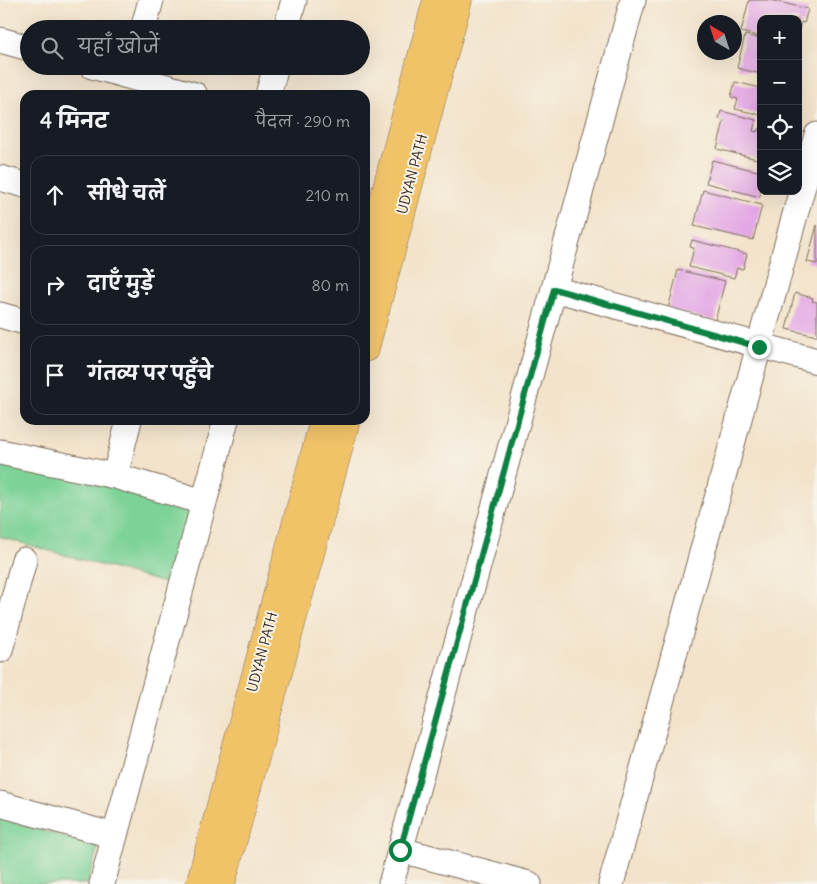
<!DOCTYPE html>
<html lang="hi">
<head>
<meta charset="utf-8">
<style>
  body { margin:0; font-family:Delius,"Playpen Sans Deva",sans-serif; background:#242831; color:#f1f3f6 }
  .controls { position:absolute; right:15px; top:15px; display:grid; overflow:hidden; border-radius:10px; box-shadow:0 5px 20px #0002 }
  .controls button { width:45px; height:45px; display:grid; place-items:center; padding:0; border:0; border-bottom:1px solid #363941; background:#171b24; color:#f1f3f6; font:25px sans-serif }
  .compass { position:absolute; left:697px; top:15px; width:45px; height:45px; border-radius:50%; background:#171b24; box-shadow:0 5px 20px #0002; rotate:321deg }
  .stop { position:absolute; width:15px; height:15px; margin:-11px; border:4px solid #0b8043; border-radius:50%; background:#fff }
  .stop.end { background:#0b8043; border-color:#fff; box-shadow:0 1px 5px #0008 }
  .list { margin:0; padding:0; list-style:none }
  h2 { display:flex; justify-content:space-between; align-items:center; height:65px; margin:0; padding:0 20px; font-size:21px }
  h2 small { font-size:16px; font-weight:400; color:#9ea1a6 }
  .list li { display:grid; grid-template-columns:32px 1fr auto; gap:15px; align-items:center; box-sizing:border-box; height:80px; margin:0 10px 10px; padding:0 10px; border:1px solid #363941; border-radius:15px }
  .list b { display:block; font-size:19px; white-space:nowrap }
  .list em { font-size:16px; font-style:normal; color:#9ea1a6 }
  .icon { flex:none; width:28px; height:28px; fill:none; stroke:currentColor; stroke-width:2; stroke-linecap:round; stroke-linejoin:round }
  .map { position:relative; flex:none; width:817px; height:884px; overflow:hidden }
  .search { position:absolute; background:#171b24; box-shadow:0 5px 20px #0002; left:20px; top:20px; width:350px; height:55px; display:flex; align-items:center; gap:12px; box-sizing:border-box; padding:0 18px; border-radius:28px; color:#9ea1a6; font-size:19px }
  .panel { position:absolute; background:#171b24; box-shadow:0 5px 20px #0002; left:20px; top:90px; width:350px; height:335px; border-radius:15px }
  .map>svg:first-child { display:block }
  .green { fill:#7cd297; stroke:#5c7e5a }
  .building { fill:#e3a7e5 }
  .lines { fill:none; stroke-linecap:round; stroke-linejoin:round }
  .minor-casing { stroke:#7b6b5b; stroke-width:27 }
  .major-casing { stroke:#7b6b5b; stroke-width:29 }
  .minor { stroke:#fff; stroke-width:25 }
  .major { stroke:#f1c369; stroke-width:28 }
  .route { stroke:#0b8043; stroke-width:6 }
  .labels { text-anchor:middle; dominant-baseline:central; stroke-width:4; stroke-linejoin:round; paint-order:stroke }
  .street-label { font-size:14px; fill:#3b2a1e; stroke:#f7f3e8 }
</style>
</head>
<body>
<div class="map">
<svg width="817" height="884" viewBox="0 0 817 884">
  <rect width="100%" height="100%" fill="#f7f3e8"/>
  <filter id="ink" filterUnits="userSpaceOnUse"><feTurbulence type="fractalNoise" baseFrequency=".02" numOctaves="2"/><feDisplacementMap in="SourceGraphic" scale="10" xChannelSelector="R" yChannelSelector="G"/><feConvolveMatrix kernelMatrix="1 2 1 2 8 2 1 2 1" color-interpolation-filters="sRGB"/></filter>
  <filter id="wash" filterUnits="userSpaceOnUse"><feTurbulence type="fractalNoise" baseFrequency=".0096" numOctaves="4" result="noise"/><feDisplacementMap in="SourceGraphic" scale="20" xChannelSelector="R" yChannelSelector="G"/><feGaussianBlur stdDeviation="1.12" result="paint"/><feColorMatrix in="noise" values="0 0 0 0 0 0 0 0 0 0 0 0 0 0 0 0 0 1.4 0 .05"/><feComposite in="paint" operator="in"/></filter>
  <g filter="url(#wash)">
    <rect width="100%" height="100%" fill="#f3e3cb"/>
    <path class="green" d="M0 455 190 508 168 584 0 537Z
      M0 818 98 847 87 884H7L0 882Z"/>
    <g id="blocks">
      <path class="building" d="M749 0H770L808 9 804 23 801 22 799 30 798 19H761V37L741 32Z
        M745 35 761 39V74L737 68Z
        M735 82 761 88V115L735 109 738 99 731 97Z
        M721 111 756 120 753 131 757 132 758 129H761V160L717 149 724 121 719 119Z
        M712 160 761 172 760 197 706 183Z
        M703 190 762 205 753 240 694 226Z
        M817 225V264L807 262Z
        M692 240 747 254 743 269 737 268 734 278 689 267 694 248 690 247Z
        M678 270 725 281 715 321 668 309Z
        M795 293 813 298 812 301 817 302V336L786 329Z"/>
    </g>
  </g>
  <g filter="url(#ink)">
    <use href="#blocks" fill-opacity="0" stroke="#7b6b5b" stroke-width="1"/>
    <g class="lines">
      <defs>
        <path id="minor" d="M143 29 151 0
          M286 29 294 0
          M0 40 29 48
          M92 66 195 95
          M268 95 276 66
          M0 178 25 185
          M554 289 817 361
          M0 315 25 322
          M0 452 115 476 204 502
          M115 476 129 420
          M0 650 24 560
          M0 804 115 836
          M401 850 529 884
          M102 884 226 420
          M391 884 633 0
          M611 884 817 135"/>
        <path id="major" d="M365 269 437 0
          M365 348 458 0
          M200 884 324 420
          M221 884 346 420"/>
      </defs>
      <use href="#minor" class="minor-casing"/>
      <use href="#major" class="major-casing"/>
      <use href="#minor" class="minor"/>
      <use href="#major" class="major"/>
    </g>
  </g>
  <g class="lines" filter="url(#ink)">
    <path class="route" d="M400 850 554 289 759 347"/>
  </g>
  <g class="labels">
    <g class="street-label">
      <text transform="translate(412 174) rotate(-75)">UDYAN PATH</text>
      <text transform="translate(262 652) rotate(-75)">UDYAN PATH</text>
    </g>
  </g>
</svg>
<div class="controls">
<button>+</button>
<button>−</button>
<button><svg class="icon" aria-label="locate" viewBox="0 0 24 24"><circle cx="12" cy="12" r="6"/><path d="M12 2v4M12 18v4M2 12h4M18 12h4"/></svg></button>
<button><svg class="icon" aria-label="layers" viewBox="0 0 24 24"><path d="M12 4l9 5-9 5-9-5zM3 14l9 5 9-5"/></svg></button>
</div>
<svg class="compass" viewBox="-18 -18 36 36"><path d="M0-13l5 13h-10z" fill="#e53935"/><path d="M0 13l5-13h-10z" fill="#9ea1a6"/></svg>
<div class="stop" style="left:400px;top:850px"></div>
<div class="stop end" style="left:759px;top:347px"></div>
<div class="search"><svg class="icon" aria-label="search" viewBox="0 0 24 24"><circle cx="10" cy="10" r="6"/><path d="M15 15l6 6"/></svg>यहाँ खोजें</div>
<section class="panel">
<h2>4 मिनट<small>पैदल · 290 m</small></h2>
<ul class="list">
<li><svg class="icon" aria-label="ahead" viewBox="0 0 24 24"><path d="M12 20V5M6 11l6-6 6 6"/></svg><div><b>सीधे चलें</b></div><em>210 m</em></li>
<li><svg class="icon" aria-label="right" viewBox="0 0 24 24"><path d="M7 20v-9h11M14 6l5 5-5 5"/></svg><div><b>दाएँ मुड़ें</b></div><em>80 m</em></li>
<li><svg class="icon" aria-label="arrive" viewBox="0 0 24 24"><path d="M6 21V4h12l-3 4 3 4H6"/></svg><div><b>गंतव्य पर पहुँचे</b></div></li>
</ul>
</section>
</div>
</body>
</html>
